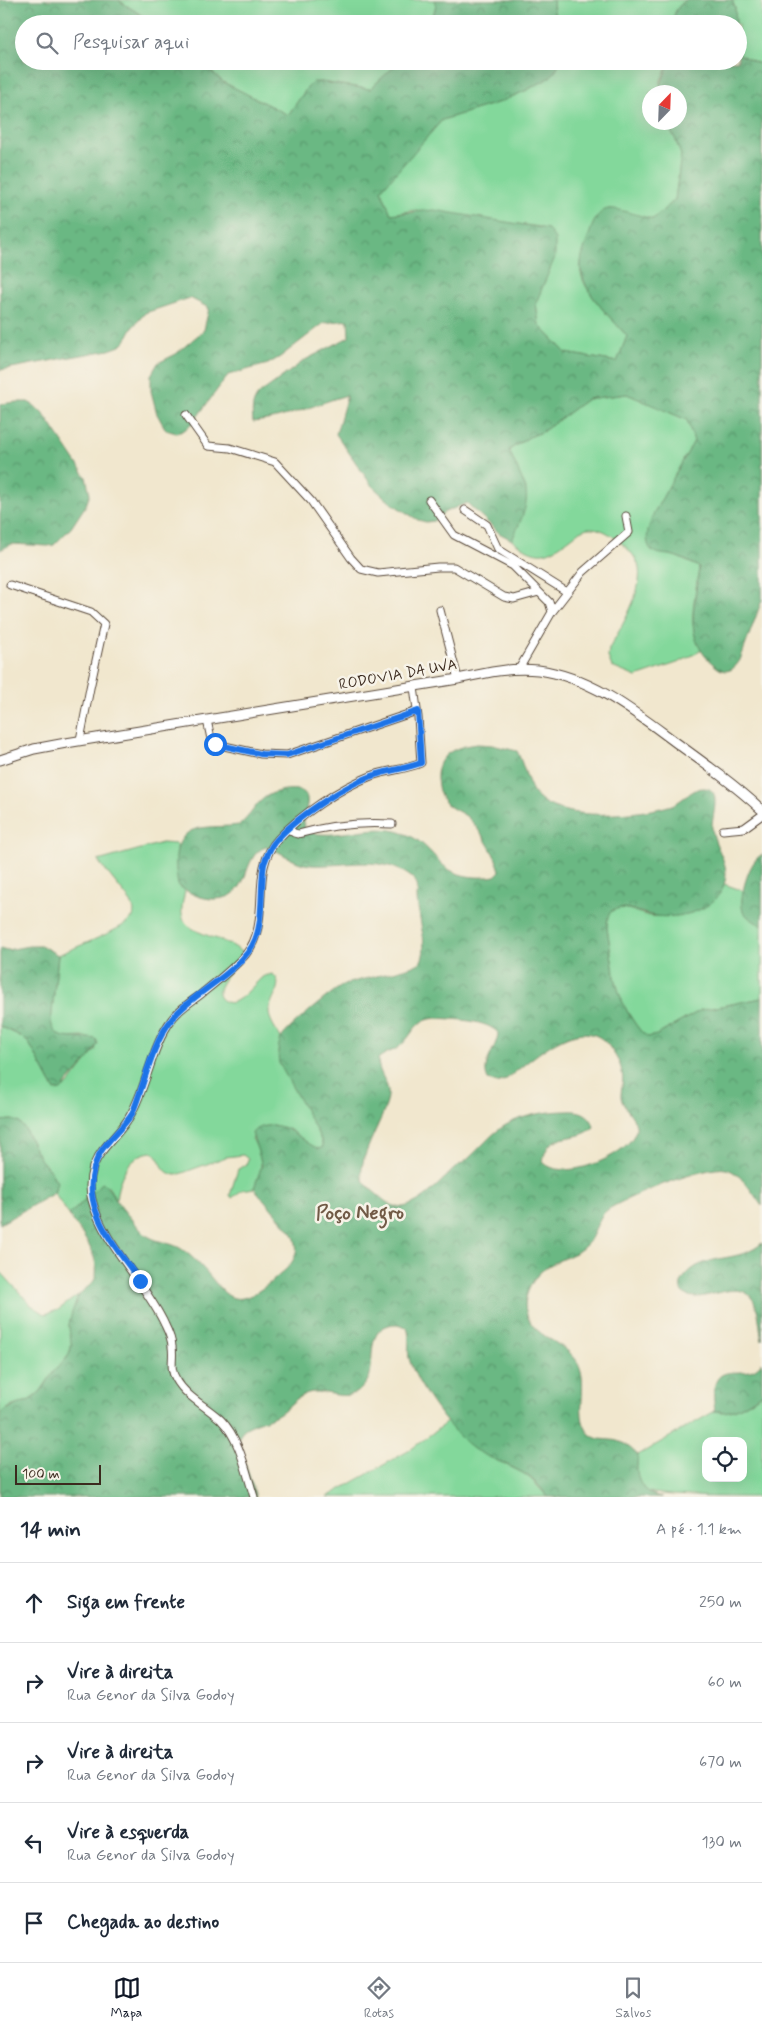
<!DOCTYPE html>
<html lang="pt">
<head>
<meta charset="utf-8">
<style>
  body { margin:0; font-family:Mynerve,sans-serif; background:#f2f2f3; color:#1f2937 }
  .controls { position:absolute; right:15px; bottom:15px; display:grid; overflow:hidden; border-radius:10px; box-shadow:0 5px 20px #0002 }
  .controls button { width:45px; height:45px; display:grid; place-items:center; padding:0; border:0; border-bottom:1px solid #e0e1e3; background:#fff; color:#1f2937; font:25px sans-serif }
  .compass { position:absolute; left:642px; top:85px; width:45px; height:45px; border-radius:50%; background:#fff; box-shadow:0 5px 20px #0002; rotate:23deg }
  .scale { position:absolute; left:15px; bottom:12px; width:86px; box-sizing:border-box; padding-left:5px; border:2px solid #3b2a1e; border-top:0; font-size:14px; line-height:18px; white-space:nowrap; color:#3b2a1e; -webkit-text-stroke:4px #f7f3e8; paint-order:stroke }
  .stop { position:absolute; width:15px; height:15px; margin:-11px; border:4px solid #1a73e8; border-radius:50%; background:#fff }
  .stop.end { background:#1a73e8; border-color:#fff; box-shadow:0 1px 5px #0008 }
  .list { margin:0; padding:0; list-style:none }
  h2 { display:flex; justify-content:space-between; align-items:center; height:65px; margin:0; padding:0 20px; font-size:21px }
  h2 small { font-size:16px; font-weight:400; color:#747a83 }
  .list li { display:grid; grid-template-columns:32px 1fr auto; gap:15px; align-items:center; box-sizing:border-box; height:80px; padding:0 20px; border-top:1px solid #e0e1e3 }
  .list b { display:block; font-size:19px; white-space:nowrap }
  .list p { margin:0; font-size:16px; white-space:nowrap; color:#747a83 }
  .list em { font-size:16px; font-style:normal; color:#747a83 }
  .icon { flex:none; width:28px; height:28px; fill:none; stroke:currentColor; stroke-width:2; stroke-linecap:round; stroke-linejoin:round }
  .map { position:relative; flex:none; width:762px; height:1497px; overflow:hidden }
  .search { position:absolute; background:#fff; box-shadow:0 5px 20px #0002; left:15px; right:15px; top:15px; height:55px; display:flex; align-items:center; gap:12px; box-sizing:border-box; padding:0 18px; border-radius:28px; color:#747a83; font-size:19px }
  .sheet { height:465px; background:#fff }
  nav { display:flex; justify-content:space-around; align-items:center; box-sizing:border-box; height:70px; border-top:1px solid #e0e1e3; background:#fff; font-size:14px; color:#747a83 }
  nav a { display:grid; justify-items:center; gap:2px }
  nav .on { color:#111827 }
  .map>svg:first-child { display:block }
  .grass { fill:#83d89b; stroke:#5f815c; fill-rule:evenodd }
  .forest { fill:url(#forest-crowns); stroke:#527150; fill-rule:evenodd }
  .lines { fill:none; stroke-linecap:round; stroke-linejoin:round }
  .minor-casing { stroke:#564638; stroke-width:9 }
  .tertiary-casing { stroke:#564638; stroke-width:11 }
  .minor { stroke:#fff; stroke-width:7 }
  .tertiary { stroke:#fff; stroke-width:9 }
  .route { stroke:#1a73e8; stroke-width:6 }
  .labels { text-anchor:middle; dominant-baseline:central; stroke-width:5; stroke-linejoin:round; paint-order:stroke }
  .street-label { font-size:15px; fill:#3b2a1e; stroke:#f7f3e8 }
  .district-label { font-size:20px; font-weight:bold; fill:#715a46; stroke:#f7f3e8 }
</style>
</head>
<body>
<div class="map">
<svg width="762" height="1497" viewBox="0 0 762 1497">
  <defs>
    <pattern id="forest-crowns" width="20" height="18" patternUnits="userSpaceOnUse" patternTransform="scale(1.25)"><rect width="20" height="18" fill="#6ab883"/><path d="M2 6a3 3 0 1 1 6 0M12 15a3 3 0 1 1 6 0" fill="none" stroke="#58966b"/></pattern>
  </defs>
  <rect width="100%" height="100%" fill="#f7f3e8"/>
  <filter id="ink" filterUnits="userSpaceOnUse"><feTurbulence type="fractalNoise" baseFrequency=".02" numOctaves="2"/><feDisplacementMap in="SourceGraphic" scale="10" xChannelSelector="R" yChannelSelector="G"/><feConvolveMatrix kernelMatrix="1 2 1 2 8 2 1 2 1" color-interpolation-filters="sRGB"/></filter>
  <filter id="wash" filterUnits="userSpaceOnUse"><feTurbulence type="fractalNoise" baseFrequency=".0096" numOctaves="4" result="noise"/><feDisplacementMap in="SourceGraphic" scale="20" xChannelSelector="R" yChannelSelector="G"/><feGaussianBlur stdDeviation="1.12" result="paint"/><feColorMatrix in="noise" values="0 0 0 0 0 0 0 0 0 0 0 0 0 0 0 0 0 1.4 0 .05"/><feComposite in="paint" operator="in"/></filter>
  <g filter="url(#wash)">
    <rect width="100%" height="100%" fill="#f1e7ce"/>
    <path class="grass" d="M118 0H434L436 5 431 24H155Z
      M553 0H686C677 7 673 13 673 24H555Z
      M732 0H762V65L740 55 738 47V24H736L735 8Z
      M199 61H400L370 89 321 82 307 88 288 115 223 82Z
      M560 61H670L661 80 659 92H650V122L665 123 675 138 681 155 675 200 653 219 635 216 619 210C613 219 582 256 581 263 575 285 613 320 627 336L617 362 566 353 539 325 536 303 541 290 540 227 416 210 391 214 381 189 442 120 500 102 527 90 549 78 555 72Z
      M627 394 687 420 694 441 655 511V552L675 556 699 567C697 588 690 611 694 632 695 638 700 645 702 650L680 662 636 677 612 667 608 657 609 649C620 629 646 588 638 564 634 554 627 548 619 541 610 534 600 527 588 528 582 529 577 533 572 537 547 556 539 560 512 540L523 513 526 489 509 450 529 437 542 432 587 399Z
      M162 843 177 844 178 885 185 890C184 898 181 906 182 914 184 936 228 936 242 953 239 965 213 985 220 997 233 1016 254 982 264 976 265 976 272 974 272 974 287 983 268 1001 269 1013 270 1022 277 1031 281 1038L278 1053 320 1138 323 1147 319 1149 310 1145 289 1129 252 1138C263 1159 264 1166 254 1188L242 1190 232 1198 230 1195 238 1169 246 1165 248 1159 243 1155 226 1157 177 1175C161 1174 163 1161 153 1152 128 1153 118 1180 116 1200L108 1186 94 1190 69 1215 54 1193 56 1189 51 1172 40 1159 25 1129 19 1123 12 1120 0 1121V1026L22 1037 29 1043 55 1091 68 1085 96 1049 86 1037C69 1037 55 1042 51 1022L58 955C71 949 129 927 133 917 135 911 133 907 131 902L98 861Z
      M724 884 744 891 742 900 747 916 762 926V998L701 1010 657 1035 648 1037C640 1032 636 1025 630 1016 613 989 613 960 607 929 607 921 607 911 616 909 630 905 645 919 658 916 677 912 702 899 721 892Z
      M0 1271 31 1305 45 1314 58 1310 78 1295 69 1325 72 1343 69 1355 55 1370 40 1392 30 1400 10 1407 0 1414Z
      M762 1394V1497C740 1497 660 1497 646 1491 634 1482 636 1468 638 1455L715 1411C734 1415 747 1403 762 1394ZM706 1441H743V1478H706Z
      M447 1422 469 1445 492 1458 523 1473 532 1480 548 1497H327L410 1450Z"/>
    <path class="forest" d="M0 0H118L155 24H24V61H199L223 82 288 115 307 88 313 82H321L370 89 400 61H560L555 72 549 78 527 90 500 102 442 120 381 190 391 214 434 210 548 229 555 239V257L536 303 539 325 566 353 617 362 627 336C611 317 578 289 581 262 582 252 587 242 590 232 593 223 598 211 608 209 615 207 643 217 653 219L675 200 681 155 675 138 665 123 680 122V92H659V89L670 61H738V47L740 55 762 65V600L740 660C735 668 728 675 718 668 680 640 696 605 699 567 691 563 682 558 674 556 668 554 660 555 654 552 641 544 650 521 655 511L694 441 687 420 627 394 587 399 542 432 529 437 509 450C513 461 524 481 526 491 529 507 518 526 512 540L499 533 467 503 445 512 434 521 426 522 418 520 391 503 372 486 336 434 347 395C315 404 286 419 253 422 252 412 251 403 259 394L305 360 349 337 348 320 324 323 280 357 268 364 228 375 192 424 183 431 176 433 166 430 157 414 151 391V375L158 363 176 354 204 330 209 308 190 298 145 313 132 328 125 341 120 346 109 350 0 370Z
      M434 0H553L555 24H431L436 5Z
      M686 0H732L735 8 736 24H673C673 13 678 6 686 0Z
      M17 402H28L35 406 45 416 86 477 90 494 86 505 71 528 54 545 48 546 12 544 0 550V404Z
      M478 744 492 745 517 751C523 763 529 788 536 796 560 823 641 815 672 805 683 801 693 787 705 788 723 789 711 819 712 828 715 853 736 866 720 893 708 912 678 919 656 916 643 915 628 905 615 909 607 912 607 922 607 929 613 960 613 989 630 1016 636 1025 640 1032 648 1037L657 1035 701 1010 762 998V1206C753 1194 741 1172 726 1169 708 1164 621 1199 606 1211 596 1220 596 1234 587 1244 569 1263 543 1257 529 1289 526 1296 524 1304 526 1311 531 1338 566 1341 578 1363 590 1386 572 1418 591 1435 599 1442 611 1438 620 1442 627 1444 632 1450 638 1455 635 1476 638 1492 662 1497H548C541 1488 534 1479 523 1473 508 1464 491 1459 475 1450 452 1434 416 1386 409 1358 407 1348 411 1338 407 1328 402 1324 396 1323 389 1325 366 1332 375 1361 369 1378 367 1382 363 1387 360 1390 343 1403 325 1388 308 1393 297 1396 289 1407 280 1413 269 1420 256 1422 246 1428 241 1431 240 1435 238 1441L256 1497H0V1414C12 1404 30 1404 40 1392 46 1386 49 1377 55 1370 60 1365 68 1359 70 1352 73 1343 69 1335 69 1326 69 1320 75 1303 78 1297 83 1286 99 1287 96 1266 94 1248 79 1230 69 1215L102 1183C109 1187 111 1193 116 1200 123 1210 132 1220 140 1229 152 1244 169 1240 183 1250 230 1284 220 1328 284 1271 296 1260 300 1249 293 1234L254 1188 262 1165 252 1133C255 1129 260 1127 266 1126 289 1122 300 1141 319 1149L323 1147 320 1137 279 1063C278 1055 277 1045 282 1037 288 1028 336 987 346 984 359 979 417 969 421 961 427 950 422 931 420 919 419 912 417 904 417 897 417 893 418 888 417 885 416 880 411 877 407 874 377 855 344 867 311 865 293 864 282 851 266 847 239 856 254 899 214 899 201 899 188 893 178 885 174 863 172 833 200 828 213 826 226 827 239 825 252 816 256 800 271 794 280 790 289 789 298 790 321 794 291 829 312 833 342 839 372 822 403 833 421 839 429 851 442 864 455 877 478 879 495 876L500 871C497 856 478 826 466 816 459 811 449 808 444 801 439 795 438 787 437 779 436 754 456 746 478 744ZM436 1018C452 1019 488 1020 498 1033 497 1049 480 1064 488 1080L497 1083 505 1080C530 1062 583 1006 611 1049 616 1057 621 1064 622 1073 624 1081 621 1088 621 1096 622 1110 641 1119 635 1133 626 1157 562 1183 543 1162 547 1128 575 1145 594 1127 591 1114 580 1110 568 1111 549 1111 522 1115 506 1125 493 1132 483 1145 472 1155 467 1161 460 1164 454 1169 440 1182 423 1203 403 1207 393 1208 386 1202 379 1196 374 1192 367 1186 363 1180 355 1163 383 1120 387 1102 392 1082 378 1077 378 1059 384 1053 392 1052 399 1047 415 1034 412 1021 436 1018Z
      M762 855V926C756 922 747 918 743 911 738 900 749 859 762 855Z
      M29 946H42L58 955 51 1022C56 1045 78 1035 96 1039L98 1044 90 1057 61 1090 55 1091 29 1043 22 1037 0 1026V948L7 950Z
      M12 1120 19 1122 25 1129 40 1159 51 1172 57 1182 54 1193 0 1224V1121Z
      M762 1243V1340C759 1327 760 1306 750 1296 737 1282 710 1298 694 1297 669 1294 684 1273 697 1266 718 1255 743 1260 762 1243Z
      M762 1362V1394C746 1403 734 1415 715 1411 706 1349 747 1387 762 1362Z"/>
  </g>
  <g filter="url(#ink)">
    <g class="lines">
      <defs>
        <path id="minor" d="M186 415 208 446 230 448 275 462 311 501 351 558 361 569 378 573 438 567H454L504 597 514 599 539 592 549 602 552 612
          M429 500 454 535 513 566 539 592
          M465 510 487 525 498 549 567 592
          M10 585 91 612 104 624 90 688 80 740
          M440 610 458 679
          M519 669 552 612 583 572 629 532 626 516
          M207 720 211 739 215 744 261 754 287 755 417 711
          M289 829 294 833 298 834C330 825 360 822 392 824
          M723 830 744 828 762 815
          M254 1497C246 1472 240 1439 221 1420 206 1406 186 1397 176 1379 169 1368 174 1359 172 1347 172 1341 168 1331 165 1325 146 1283 103 1244 92 1200 89 1190 90 1177 93 1167 101 1146 121 1134 131 1114 148 1084 151 1047 172 1019 179 1009 191 1002 200 995 216 982 233 969 246 954 273 921 248 871 278 839 300 815 340 788 371 776 387 770 405 770 421 763L418 717 414 687"/>
        <path id="tertiary" d="M0 760 34 749 66 743 458 679C485 673 510 667 538 670 592 677 636 713 678 744 707 765 736 786 762 810"/>
      </defs>
      <use href="#minor" class="minor-casing"/>
      <use href="#tertiary" class="tertiary-casing"/>
      <use href="#minor" class="minor"/>
      <use href="#tertiary" class="tertiary"/>
    </g>
  </g>
  <g class="lines" filter="url(#ink)">
    <path class="route" d="M140 1281C113 1243 74 1202 100 1153 108 1139 123 1128 132 1114 145 1083 151 1045 172 1019 193 992 242 972 255 940 264 918 260 887 264 864 267 856 269 849 274 843 293 819 344 786 372 776 388 770 405 769 421 763L418 711 287 755 261 754 215 744"/>
  </g>
  <g class="labels">
    <g class="street-label">
      <text transform="translate(398 675) rotate(-10)">RODOVIA DA UVA</text>
    </g>
    <g class="district-label">
      <text x="360" y="1213">Poço Negro</text>
    </g>
  </g>
</svg>
<div class="controls">
<button><svg class="icon" aria-label="locate" viewBox="0 0 24 24"><circle cx="12" cy="12" r="6"/><path d="M12 2v4M12 18v4M2 12h4M18 12h4"/></svg></button>
</div>
<svg class="compass" viewBox="-18 -18 36 36"><path d="M0-13l5 13h-10z" fill="#e53935"/><path d="M0 13l5-13h-10z" fill="#747a83"/></svg>
<div class="scale">100 m</div>
<div class="stop" style="left:215px;top:744px"></div>
<div class="stop end" style="left:140px;top:1281px"></div>
<div class="search"><svg class="icon" aria-label="search" viewBox="0 0 24 24"><circle cx="10" cy="10" r="6"/><path d="M15 15l6 6"/></svg>Pesquisar aqui</div>
</div>
<section class="sheet">
<h2>14 min<small>A pé · 1.1 km</small></h2>
<ul class="list">
<li><svg class="icon" aria-label="ahead" viewBox="0 0 24 24"><path d="M12 20V5M6 11l6-6 6 6"/></svg><div><b>Siga em frente</b></div><em>250 m</em></li>
<li><svg class="icon" aria-label="right" viewBox="0 0 24 24"><path d="M7 20v-9h11M14 6l5 5-5 5"/></svg><div><b>Vire à direita</b><p>Rua Genor da Silva Godoy</p></div><em>60 m</em></li>
<li><svg class="icon" aria-label="right" viewBox="0 0 24 24"><path d="M7 20v-9h11M14 6l5 5-5 5"/></svg><div><b>Vire à direita</b><p>Rua Genor da Silva Godoy</p></div><em>670 m</em></li>
<li><svg class="icon" aria-label="left" viewBox="0 0 24 24"><path d="M17 20v-9H6M10 6l-5 5 5 5"/></svg><div><b>Vire à esquerda</b><p>Rua Genor da Silva Godoy</p></div><em>130 m</em></li>
<li><svg class="icon" aria-label="arrive" viewBox="0 0 24 24"><path d="M6 21V4h12l-3 4 3 4H6"/></svg><div><b>Chegada ao destino</b></div></li>
</ul>
</section>
<nav>
<a class="on"><svg class="icon" aria-label="map" viewBox="0 0 24 24"><path d="M3 6l6-2 6 2 6-2v14l-6 2-6-2-6 2zM9 4v14M15 6v14"/></svg>Mapa</a>
<a><svg class="icon" aria-label="directions" viewBox="0 0 24 24"><path d="M12 3l9 9-9 9-9-9zM9 14v-3h6M13 9l2 2-2 2"/></svg>Rotas</a>
<a><svg class="icon" aria-label="saved" viewBox="0 0 24 24"><path d="M7 4h10v16l-5-4-5 4z"/></svg>Salvos</a>
</nav>
</body>
</html>
